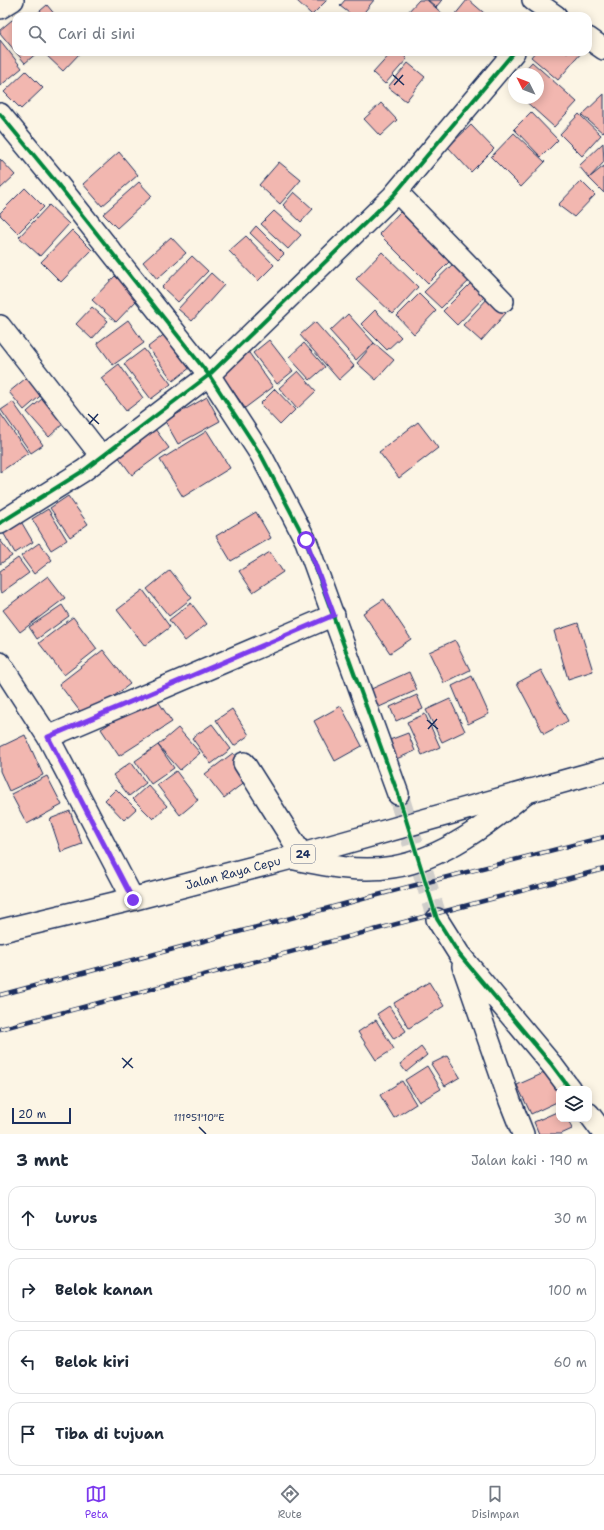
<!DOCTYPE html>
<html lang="id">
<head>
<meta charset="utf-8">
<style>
  body { margin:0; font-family:"Shantell Sans",sans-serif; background:#f6f6f7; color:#1f2937 }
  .controls { position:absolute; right:12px; bottom:12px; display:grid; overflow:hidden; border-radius:8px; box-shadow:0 2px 10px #0003 }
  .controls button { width:36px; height:36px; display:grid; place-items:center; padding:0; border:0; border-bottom:1px solid #e0e1e3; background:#fff; color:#1f2937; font:20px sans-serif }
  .compass { position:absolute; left:508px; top:68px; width:36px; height:36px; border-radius:50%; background:#fff; box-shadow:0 2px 10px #0003; rotate:312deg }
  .scale { position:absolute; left:12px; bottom:10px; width:59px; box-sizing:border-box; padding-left:4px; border:2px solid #1b2f5e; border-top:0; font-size:11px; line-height:14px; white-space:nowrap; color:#1b2f5e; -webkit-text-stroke:3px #fcf5e5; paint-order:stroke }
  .stop { position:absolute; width:12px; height:12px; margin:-9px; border:3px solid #7c3aed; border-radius:50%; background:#fff }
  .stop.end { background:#7c3aed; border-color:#fff; box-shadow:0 1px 4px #0008 }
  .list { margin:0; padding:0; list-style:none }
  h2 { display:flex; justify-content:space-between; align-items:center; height:52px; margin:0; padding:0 16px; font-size:17px }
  h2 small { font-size:13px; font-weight:400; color:#747a83 }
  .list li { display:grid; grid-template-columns:26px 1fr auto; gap:12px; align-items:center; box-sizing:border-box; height:64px; margin:0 8px 8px; padding:0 8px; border:1px solid #e0e1e3; border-radius:12px }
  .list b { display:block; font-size:15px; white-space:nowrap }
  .list em { font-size:13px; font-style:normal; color:#747a83 }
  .icon { flex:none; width:22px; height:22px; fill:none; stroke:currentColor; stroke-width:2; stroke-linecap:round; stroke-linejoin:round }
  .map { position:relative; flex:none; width:604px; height:1134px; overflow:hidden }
  .search { position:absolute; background:#fff; box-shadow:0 2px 10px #0003; left:12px; right:12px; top:12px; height:44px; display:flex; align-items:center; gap:10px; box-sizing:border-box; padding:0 14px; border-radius:12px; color:#747a83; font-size:15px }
  .sheet { height:340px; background:#fff }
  nav { display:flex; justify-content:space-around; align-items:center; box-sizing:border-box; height:56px; border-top:1px solid #e0e1e3; background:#fff; font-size:11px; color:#747a83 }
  nav a { display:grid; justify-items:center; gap:2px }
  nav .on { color:#7c3aed }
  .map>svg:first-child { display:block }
  .building { fill:#f2b7b0; stroke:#1b2f5e }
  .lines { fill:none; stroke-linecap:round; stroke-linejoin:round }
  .minor-tunnel { stroke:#cfcdca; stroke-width:21; stroke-dasharray:21 10; stroke-linecap:butt }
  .minor-casing { stroke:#1b2f5e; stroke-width:24 }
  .highway-casing { stroke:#1b2f5e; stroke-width:25 }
  .minor { stroke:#fcf5e5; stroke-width:21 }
  .highway { stroke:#fcf5e5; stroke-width:22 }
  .rail-casing { stroke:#1b2f5e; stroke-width:4.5 }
  .rail { stroke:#fcf5e5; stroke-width:3; stroke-dasharray:9; stroke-linecap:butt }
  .cycleway-casing { stroke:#fcf5e5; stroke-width:6 }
  .cycleway { stroke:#00873e; stroke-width:4 }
  .route { stroke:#7c3aed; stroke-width:5 }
  .ticks { fill:none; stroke:#1b2f5e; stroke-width:1.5 }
  .labels { text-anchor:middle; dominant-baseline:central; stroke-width:3.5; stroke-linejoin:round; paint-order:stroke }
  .shield { fill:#fcf5e5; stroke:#5e6a86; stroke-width:1 }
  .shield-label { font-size:11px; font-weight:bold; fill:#1b2f5e }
  .street-label { font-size:12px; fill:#1b2f5e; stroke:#fcf5e5 }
  .ticks-label { font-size:10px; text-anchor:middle; fill:#1b2f5e; stroke:#fcf5e5; stroke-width:3.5; stroke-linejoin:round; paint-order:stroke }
</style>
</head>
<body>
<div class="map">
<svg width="604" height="1134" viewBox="0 0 604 1134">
  <rect width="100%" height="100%" fill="#fcf5e5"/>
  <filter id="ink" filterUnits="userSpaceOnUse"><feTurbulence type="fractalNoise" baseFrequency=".025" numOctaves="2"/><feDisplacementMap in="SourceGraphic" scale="8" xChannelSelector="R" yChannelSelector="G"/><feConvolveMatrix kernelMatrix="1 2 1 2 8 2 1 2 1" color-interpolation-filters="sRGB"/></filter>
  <g filter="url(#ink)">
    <path class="building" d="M296 0H327L312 15Z
      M345 0H374L361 16H353L340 6Z
      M419 0H427L445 16H411L407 13Z
      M428 0H442L436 7Z
      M467 0H469L484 13 481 16H454Z
      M47 5 56 16H34Z
      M12 20 16 25V52H38L25 63 0 33V30Z
      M0 40 22 68 0 86Z
      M47 52H81L63 71 45 54Z
      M392 52H400L407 59 385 84 373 73Z
      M535 52H582L558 80 531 57Z
      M532 62 577 102 554 127 522 98H538V74H521Z
      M408 63 425 77 406 101 388 87Z
      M26 71 43 88 21 109 4 92Z
      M604 94V132L603 133 582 115Z
      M381 103 397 120 380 136 364 119Z
      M531 112 558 140 541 157 514 129Z
      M579 114 601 135 582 156 560 134Z
      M471 125 494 149 471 172 448 147Z
      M514 133 545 162 521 187 491 157Z
      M603 143 604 162 589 178 579 166Z
      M119 152 138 175 102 206 83 184Z
      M0 159 15 175 0 189Z
      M279 162 301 180 280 204 259 185Z
      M604 166V193L589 178Z
      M581 181 595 195 574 217 558 205Z
      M139 182 152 196 117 228 103 214Z
      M25 188 44 207 18 233 0 215V213Z
      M294 192 313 209 301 222 283 205Z
      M49 205 69 224 40 256 19 237Z
      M274 211 301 235 288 249 261 224Z
      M400 212 450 261 428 283 379 234Z
      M256 226 284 254 278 260 250 233Z
      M72 230 92 250 61 282 41 262Z
      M246 236 274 265 258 281 229 251Z
      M171 237 186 253 157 279 143 262Z
      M382 252 418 287 393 314 356 279Z
      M192 256 208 271 178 302 162 287Z
      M456 261 472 278 441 308 424 292Z
      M211 273 224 285 192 321 178 309Z
      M115 276 138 299 116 322 92 300Z
      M475 279 489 292 457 325 443 311Z
      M419 294 436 311 414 334 397 316Z
      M488 298 506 313 481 341 463 325Z
      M92 307 108 321 92 339 76 324Z
      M375 310 401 337 387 350 361 324Z
      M348 314 374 343 356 360 330 331Z
      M128 320 144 343 113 365 97 343Z
      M315 322 354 366 339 380 300 335Z
      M166 333 191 367 173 381 148 347Z
      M269 340 293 371 277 384 253 353Z
      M304 343 325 367 310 380 289 357Z
      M374 343 394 360 376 380 357 363Z
      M144 349 171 384 151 399 124 364Z
      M247 350 273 387 245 408 219 371Z
      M119 364 143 398 126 411 101 378Z
      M298 371 316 391 297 409 279 388Z
      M31 374 46 391 24 410 9 392Z
      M275 389 295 410 280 425 260 404Z
      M207 397 220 421 178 444 165 421Z
      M43 398 65 422 49 437 27 412Z
      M13 402 43 445 31 453 1 410Z
      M0 413 28 453 0 472Z
      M418 422 438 448 399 478 379 452Z
      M152 425 169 448 132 475 115 452Z
      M207 431 230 468 183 497 160 460Z
      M68 496 88 524 70 537 50 508Z
      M48 509 67 540 51 550 32 519Z
      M256 512 271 538 231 561 216 536Z
      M19 518 33 542 15 553 1 529Z
      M0 540 12 556 0 564Z
      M39 543 52 560 34 574 21 556Z
      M270 552 283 572 253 592 239 571Z
      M18 558 29 573 1 593 0 591V571Z
      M170 570 192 598 169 616 147 589Z
      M48 576 65 598 20 632 3 610Z
      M143 590 170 627 145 646 117 610Z
      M384 599 411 639 390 653 363 613Z
      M191 603 207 624 185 641 169 620Z
      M62 605 69 616 37 639 29 627Z
      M73 617 97 649 64 675 39 643Z
      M578 623 593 671 568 679 554 631Z
      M455 640 470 670 444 683 429 652Z
      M103 650 130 684 85 718 59 684Z
      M541 670 568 721 544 734 517 683Z
      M409 672 417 690 377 708 369 690Z
      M472 676 489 714 468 724 452 686Z
      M154 695 172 722 119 756 101 729Z
      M417 695 423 709 396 721 390 707Z
      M450 699 465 731 442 742 426 710Z
      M341 706 362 746 335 761 314 721Z
      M232 709 249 735 234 746 216 720Z
      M425 714 440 747 422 755 407 722Z
      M212 724 231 749 211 764 192 738Z
      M178 728 200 753 180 770 158 745Z
      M408 733 415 751 394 760 387 741Z
      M25 735 43 775 9 791 0 771V747Z
      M158 745 174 768 151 784 135 761Z
      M233 753 251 777 224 798 205 774Z
      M131 762 146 783 129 796 113 775Z
      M176 771 198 800 180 815 157 785Z
      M47 776 62 805 27 824 11 794Z
      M148 785 167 806 153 819 133 799Z
      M116 789 136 809 124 820 105 800Z
      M70 811 82 844 61 852 50 819Z
      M429 982 444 1006 409 1028 394 1003Z
      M389 1006 406 1031 394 1039 377 1014Z
      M376 1020 394 1049 376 1060 358 1032Z
      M421 1047 427 1055 406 1072 400 1064Z
      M447 1056 460 1077 445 1086 431 1064Z
      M427 1066 441 1089 419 1102 405 1080Z
      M553 1069 559 1089V1101L531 1114 517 1085Z
      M402 1081 416 1104 394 1118 380 1095Z
      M559 1111V1119H568L572 1129 561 1134H539L534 1122Z"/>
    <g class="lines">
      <path class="minor-tunnel" d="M398 794 414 847
        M423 872 437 919"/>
      <defs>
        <path id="minor" d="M533 0 556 16
          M0 8 13 0
          M588 38 604 49
          M0 114 56 182 209 375 261 455 306 541 398 794
          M397 192 503 301
          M0 326 102 457
          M0 523 83 471 209 375 393 196 514 52
          M0 663 48 737 133 899
          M48 737 334 615
          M244 763 302 855
          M290 858C323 865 358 873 393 867 443 859 491 822 529 790
          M437 919 459 954 552 1065 570 1089
          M463 966 510 1101 523 1134
          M589 1114 604 1134"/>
        <path id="highway" d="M0 931 133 899 290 858 604 770"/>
      </defs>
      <use href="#minor" class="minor-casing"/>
      <use href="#highway" class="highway-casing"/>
      <use href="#minor" class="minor"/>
      <use href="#highway" class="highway"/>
      <defs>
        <path id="rail" d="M0 995 408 887 604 837
          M0 1029 604 869"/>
      </defs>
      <use href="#rail" class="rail-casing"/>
      <use href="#rail" class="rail"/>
      <defs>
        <path id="cycleway" d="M0 114 56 182 209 375 261 455 306 541 398 794 437 919 459 954 552 1065 570 1089
          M0 523 83 471 209 375 393 196 514 52"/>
      </defs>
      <use href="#cycleway" class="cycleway-casing"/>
      <use href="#cycleway" class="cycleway"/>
    </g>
  </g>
  <g class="lines" filter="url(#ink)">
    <path class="route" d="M133 900 48 737 334 615 306 540"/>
  </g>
  <path class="ticks" d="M393 75 404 85M394 85 403 75M88 414 99 424M89 424 98 414M427 720 438 729M428 729 437 719M122 1058 133 1068M123 1068 132 1058M199 1127 206 1134"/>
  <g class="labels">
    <rect class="shield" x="291" y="845" width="24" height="18" rx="3"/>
    <g class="shield-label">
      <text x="303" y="854">24</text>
    </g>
    <g class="street-label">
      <text transform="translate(233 873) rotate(-15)">Jalan Raya Cepu</text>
    </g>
  </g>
  <g class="ticks-label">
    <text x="199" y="1121">111°51'10"E</text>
  </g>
</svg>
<div class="controls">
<button><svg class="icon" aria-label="layers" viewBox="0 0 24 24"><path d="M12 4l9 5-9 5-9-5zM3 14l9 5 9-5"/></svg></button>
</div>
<svg class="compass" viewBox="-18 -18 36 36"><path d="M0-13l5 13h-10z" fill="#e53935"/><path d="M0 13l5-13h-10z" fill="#747a83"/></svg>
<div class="scale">20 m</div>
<div class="stop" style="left:306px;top:540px"></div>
<div class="stop end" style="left:133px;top:900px"></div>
<div class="search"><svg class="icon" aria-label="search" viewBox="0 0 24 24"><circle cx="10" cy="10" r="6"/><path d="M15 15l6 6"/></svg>Cari di sini</div>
</div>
<section class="sheet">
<h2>3 mnt<small>Jalan kaki · 190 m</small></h2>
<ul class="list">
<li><svg class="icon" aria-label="ahead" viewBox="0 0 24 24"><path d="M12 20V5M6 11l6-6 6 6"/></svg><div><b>Lurus</b></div><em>30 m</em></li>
<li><svg class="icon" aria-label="right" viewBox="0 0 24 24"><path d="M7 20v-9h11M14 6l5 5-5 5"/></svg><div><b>Belok kanan</b></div><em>100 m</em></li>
<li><svg class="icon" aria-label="left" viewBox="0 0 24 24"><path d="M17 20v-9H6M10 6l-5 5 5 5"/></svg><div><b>Belok kiri</b></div><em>60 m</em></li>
<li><svg class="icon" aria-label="arrive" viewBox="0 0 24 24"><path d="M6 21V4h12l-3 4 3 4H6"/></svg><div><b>Tiba di tujuan</b></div></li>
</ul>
</section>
<nav>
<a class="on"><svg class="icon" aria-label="map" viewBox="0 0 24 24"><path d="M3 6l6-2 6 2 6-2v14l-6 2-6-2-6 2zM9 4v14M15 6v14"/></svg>Peta</a>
<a><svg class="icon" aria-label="directions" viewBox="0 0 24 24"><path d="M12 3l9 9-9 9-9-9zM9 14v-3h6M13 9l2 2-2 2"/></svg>Rute</a>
<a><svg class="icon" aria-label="saved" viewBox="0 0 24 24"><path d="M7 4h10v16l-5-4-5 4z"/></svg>Disimpan</a>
</nav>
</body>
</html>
